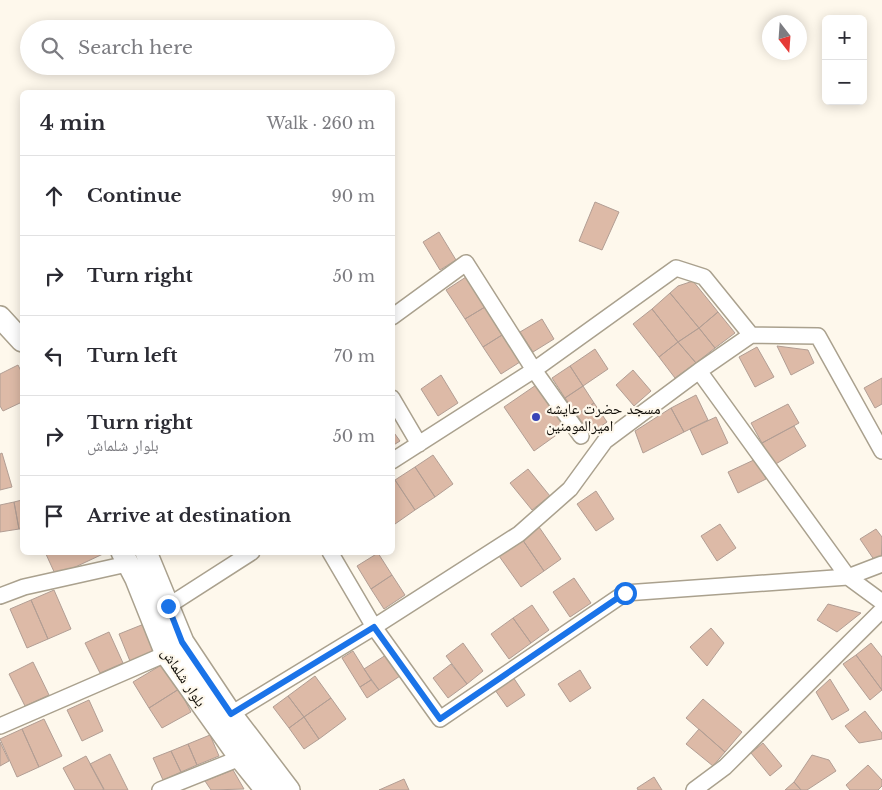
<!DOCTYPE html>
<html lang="en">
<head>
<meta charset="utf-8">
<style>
  body { margin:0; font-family:"Libre Baskerville","Noto Naskh Arabic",serif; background:#f2f2f3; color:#2b2b33 }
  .controls { position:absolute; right:15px; top:15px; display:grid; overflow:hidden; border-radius:8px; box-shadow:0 2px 12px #0003 }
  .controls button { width:45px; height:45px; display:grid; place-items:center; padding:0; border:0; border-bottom:1px solid #e1e1e2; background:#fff; color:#2b2b33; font:25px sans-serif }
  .compass { position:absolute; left:762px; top:15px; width:45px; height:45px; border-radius:50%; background:#fff; box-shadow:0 2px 12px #0003; rotate:163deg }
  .stop { position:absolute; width:15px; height:15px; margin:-11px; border:4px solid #1a73e8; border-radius:50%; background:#fff }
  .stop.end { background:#1a73e8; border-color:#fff; box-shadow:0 1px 5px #0008 }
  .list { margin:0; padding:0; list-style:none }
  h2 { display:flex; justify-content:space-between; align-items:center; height:65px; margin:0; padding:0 20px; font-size:21px }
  h2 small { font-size:16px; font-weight:400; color:#7c7c81 }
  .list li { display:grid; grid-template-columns:32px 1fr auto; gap:15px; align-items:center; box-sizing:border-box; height:80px; padding:0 20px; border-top:1px solid #e1e1e2 }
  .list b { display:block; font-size:19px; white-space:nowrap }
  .list p { margin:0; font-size:16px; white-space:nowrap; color:#7c7c81 }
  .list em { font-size:16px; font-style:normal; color:#7c7c81 }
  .icon { flex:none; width:28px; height:28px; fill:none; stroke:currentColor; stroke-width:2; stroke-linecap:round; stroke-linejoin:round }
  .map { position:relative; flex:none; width:882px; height:790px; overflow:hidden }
  .search { position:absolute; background:#fff; box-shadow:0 2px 12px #0003; left:20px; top:20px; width:375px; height:55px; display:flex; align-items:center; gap:12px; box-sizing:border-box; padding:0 18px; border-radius:28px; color:#7c7c81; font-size:19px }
  .panel { position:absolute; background:#fff; box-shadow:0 2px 12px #0003; left:20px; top:90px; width:375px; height:465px; border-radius:8px }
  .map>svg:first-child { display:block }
  .building { fill:#ddbaa7; stroke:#b29e94 }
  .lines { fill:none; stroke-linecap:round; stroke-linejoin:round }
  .street-casing { stroke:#aaa18e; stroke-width:18 }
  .secondary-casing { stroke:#aaa18e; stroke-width:24 }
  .street { stroke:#fff; stroke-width:15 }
  .secondary { stroke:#fff; stroke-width:21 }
  .route { stroke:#1a73e8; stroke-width:6 }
  .poi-dot { fill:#3844b7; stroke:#fef8ec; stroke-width:2 }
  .labels { text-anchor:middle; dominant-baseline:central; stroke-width:4.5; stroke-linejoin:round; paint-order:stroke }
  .poi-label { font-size:15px; fill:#0f0c06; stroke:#fef8ec; text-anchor:start }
  .street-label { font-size:15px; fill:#0f0c06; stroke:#fef8ec }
</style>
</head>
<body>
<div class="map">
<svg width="882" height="790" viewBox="0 0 882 790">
  <rect width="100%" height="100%" fill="#fef8ec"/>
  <path class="building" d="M595 202 619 212 602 250 579 241Z
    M439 232 456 260 440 270 423 242Z
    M466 277 485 307 465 319 446 290Z
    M693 281 718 312 699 328 670 293 678 286Z
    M670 293 699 328 678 342 652 309Z
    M485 307 502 335 483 347 465 319Z
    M652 309 678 342 659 357 633 324Z
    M718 312 735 333 715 348 699 328Z
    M542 319 554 339 533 352 520 332Z
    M699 328 715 348 696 363 678 342Z
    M502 335 520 362 501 374 483 347Z
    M678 342 696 363 675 378 659 357Z
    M777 346 808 350 814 363 791 375Z
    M757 347 774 377 755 387 739 357Z
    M595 349 608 369 583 386 570 366Z
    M18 365 22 373V402L3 411 0 406V374Z
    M570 366 583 386 565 398 552 378Z
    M633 370 651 391 634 406 616 385Z
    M441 375 458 403 438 416 421 389Z
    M882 378V404L875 408 864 388Z
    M539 383 569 426 534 451 504 407Z
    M583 386 594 403 577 415 565 398Z
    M696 395 708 420 684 432 671 408Z
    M594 403 607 422 590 434 577 415Z
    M788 404 799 423 762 443 751 423Z
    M671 408 684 432 643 453 635 431Z
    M716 417 728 443 702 455 690 429Z
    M794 426 806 446 774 465 762 443Z
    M392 430 400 441 392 446Z
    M2 453 12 487 0 490V454Z
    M433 455 453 484 435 497 415 467Z
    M756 459 766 479 738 493 728 472Z
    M415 467 435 497 415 510 395 480Z
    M528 469 550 496 532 510 510 483Z
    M395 480 415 510 395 524 392 520V482Z
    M596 491 614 519 596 531 577 504Z
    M22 500V529H19L14 502Z
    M14 502 19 529 0 532V505Z
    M720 524 736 548 717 561 701 536Z
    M539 527 561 559 544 571 522 539Z
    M876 529 882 537 881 570 860 539Z
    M522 539 544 571 521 587 499 556Z
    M45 552H102L103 554 56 576Z
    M378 553 392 575 371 589 357 566Z
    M392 575 405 595 384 609 371 589Z
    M574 578 591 603 570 617 553 592Z
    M54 590 71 629 48 639 31 600Z
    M31 600 48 639 27 648 10 609Z
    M828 604 861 613 837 632 817 620Z
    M532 605 549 630 531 643 513 618Z
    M513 618 531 643 509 659 491 634Z
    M144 624 155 650 130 661 119 634Z
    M711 628 724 643 707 666 690 647Z
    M109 632 123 663 100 673 85 643Z
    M463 643 483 671 467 684 446 656Z
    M871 643 882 657V690L856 655Z
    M353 651 371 680 360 687 342 658Z
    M386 655 400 676 379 690 364 669Z
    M856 655 882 690 870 700 843 664Z
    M33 662 49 695 25 706 9 674Z
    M163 664 179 689 149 708 133 682Z
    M451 664 467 684 448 698 433 678Z
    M580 670 591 688 570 702 558 684Z
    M315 676 331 698 304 717 288 696Z
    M513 677 525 695 507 707 495 690Z
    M830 679 849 710 832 720 816 692Z
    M371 680 379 690 367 698 360 687Z
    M179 689 191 712 162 728 149 708Z
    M288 696 304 717 289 728 273 707Z
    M331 698 346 719 319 739 304 717Z
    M703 699 742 732 725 752 686 718Z
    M89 700 103 731 82 741 67 710Z
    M865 711 882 733V739L859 743 845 726Z
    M304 717 319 739 304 749 289 728Z
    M44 719 62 756 39 767 22 729Z
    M22 729 39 767 17 777 0 739Z
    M699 729 725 752 713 766 686 744Z
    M210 735 219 756 197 765 188 744Z
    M0 742 9 761 0 766Z
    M763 743 782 766 770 776 751 753Z
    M188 744 197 765 181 772 171 751Z
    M171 751 181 772 163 780 153 758Z
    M110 754 128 790H104L90 764Z
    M812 755 829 760 836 771 807 790H801L794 782Z
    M86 756 104 789 102 790H75L63 768Z
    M868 765 882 780V786L878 790H850L846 785Z
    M233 770 244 789 211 790 205 781Z
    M654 777 662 790H638L637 788Z
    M404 779 409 790H379Z
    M794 782 801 790H785Z"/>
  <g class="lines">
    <defs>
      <path id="street" d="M392 317 466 263 534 370 392 461
        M751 335 818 336 882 451
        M392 398 419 444
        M581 436 534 370 676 268 704 277 751 335 699 371
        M330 552 374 627 440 719 625 593 848 577 882 602
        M0 596 24 587 127 564
        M168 606 252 552
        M231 714 374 627 519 534 570 489 605 441 699 371 848 577 882 564
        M0 726 166 654
        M160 790 240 758
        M694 790 725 767 882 610"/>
      <path id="secondary" d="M0 317 22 341
        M122 552 136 579 166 654 240 758 266 790
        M146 552 183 642 231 714 289 790"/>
    </defs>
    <use href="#street" class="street-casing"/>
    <use href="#secondary" class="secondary-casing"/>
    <use href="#street" class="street"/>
    <use href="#secondary" class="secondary"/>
  </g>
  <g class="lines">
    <path class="route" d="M168 606 182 642 231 714 374 627 440 719 625 593"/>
  </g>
  <circle class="poi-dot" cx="536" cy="417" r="5"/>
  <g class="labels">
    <g class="poi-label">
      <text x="546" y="408">مسجد حضرت عایشه<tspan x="546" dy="17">امیرالمومنین</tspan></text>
    </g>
    <g class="street-label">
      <text transform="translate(184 677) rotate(56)">بلوار شلماش</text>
    </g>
  </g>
</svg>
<div class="controls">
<button>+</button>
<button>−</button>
</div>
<svg class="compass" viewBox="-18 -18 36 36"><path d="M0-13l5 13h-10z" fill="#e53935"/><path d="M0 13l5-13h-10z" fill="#7c7c81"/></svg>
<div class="stop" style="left:625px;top:593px"></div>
<div class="stop end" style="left:168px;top:606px"></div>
<div class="search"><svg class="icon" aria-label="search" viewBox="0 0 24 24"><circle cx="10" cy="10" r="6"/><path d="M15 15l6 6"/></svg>Search here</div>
<section class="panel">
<h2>4 min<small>Walk · 260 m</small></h2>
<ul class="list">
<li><svg class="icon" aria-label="ahead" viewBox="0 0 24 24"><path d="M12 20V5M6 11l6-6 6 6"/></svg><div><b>Continue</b></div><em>90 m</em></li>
<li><svg class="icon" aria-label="right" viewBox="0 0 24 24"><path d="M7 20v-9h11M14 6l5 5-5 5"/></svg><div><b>Turn right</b></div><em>50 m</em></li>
<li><svg class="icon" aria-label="left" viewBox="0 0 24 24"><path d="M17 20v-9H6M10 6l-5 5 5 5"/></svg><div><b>Turn left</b></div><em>70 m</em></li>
<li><svg class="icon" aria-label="right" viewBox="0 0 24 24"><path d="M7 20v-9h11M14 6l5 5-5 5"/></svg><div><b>Turn right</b><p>بلوار شلماش</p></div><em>50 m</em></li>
<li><svg class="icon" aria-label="arrive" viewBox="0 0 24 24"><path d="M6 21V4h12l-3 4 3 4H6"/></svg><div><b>Arrive at destination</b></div></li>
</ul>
</section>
</div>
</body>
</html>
